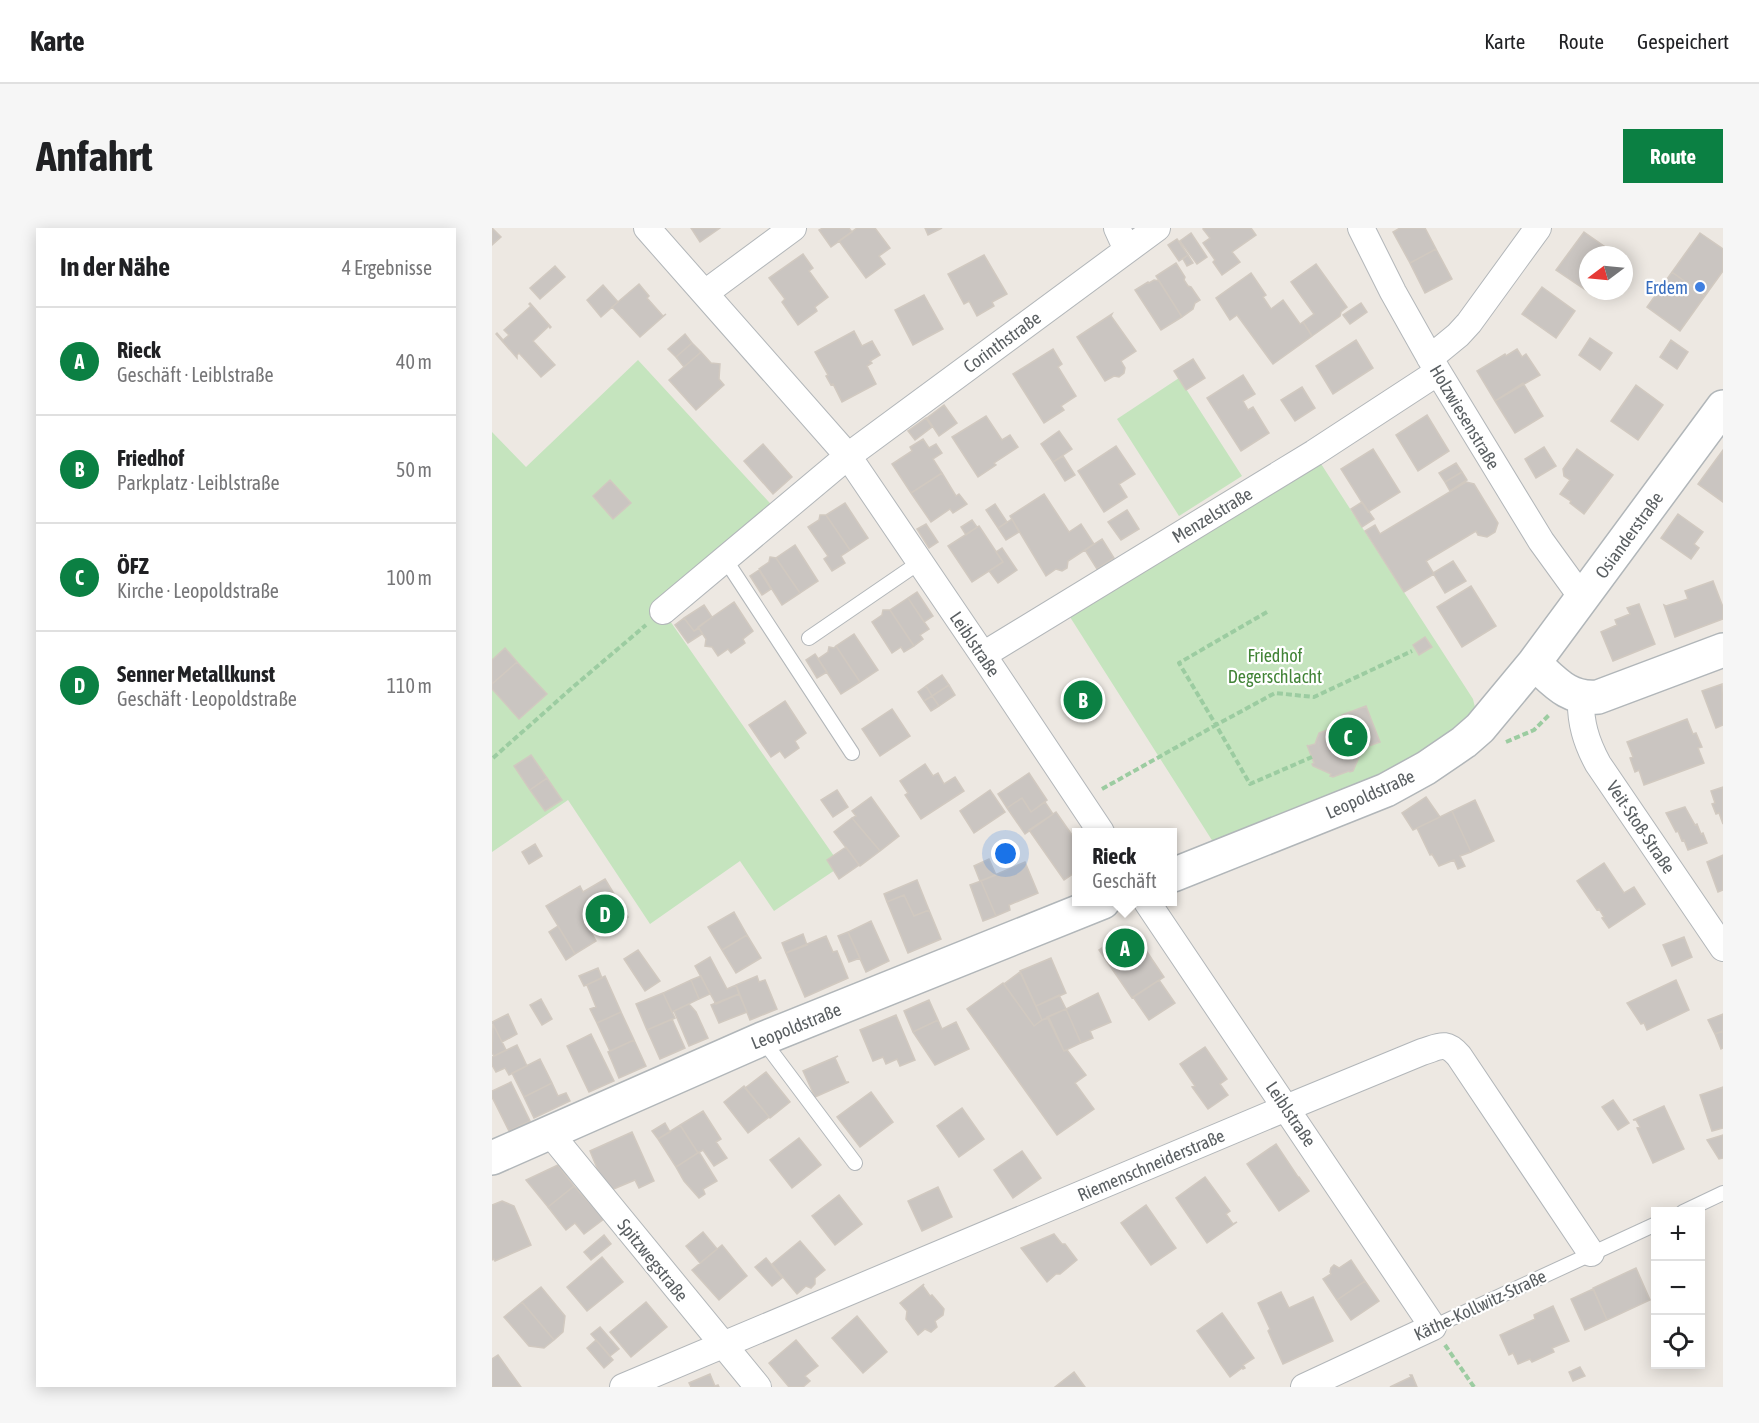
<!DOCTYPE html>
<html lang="de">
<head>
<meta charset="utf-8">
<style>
  body { margin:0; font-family:"Asap Condensed",sans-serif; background:#f6f6f6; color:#202124 }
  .controls { position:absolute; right:18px; bottom:18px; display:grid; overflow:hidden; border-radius:0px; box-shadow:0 3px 15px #0003 }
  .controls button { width:54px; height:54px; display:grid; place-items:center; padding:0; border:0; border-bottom:2px solid #e0e0e0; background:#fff; color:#202124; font:30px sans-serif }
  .compass { position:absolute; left:1087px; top:18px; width:54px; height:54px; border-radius:50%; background:#fff; box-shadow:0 3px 15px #0003; rotate:254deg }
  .you { position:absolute; left:514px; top:626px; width:21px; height:21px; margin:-15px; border:4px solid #fff; border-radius:50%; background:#1a73e8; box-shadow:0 0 0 9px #1a73e833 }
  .badge { display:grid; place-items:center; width:39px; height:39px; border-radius:50%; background:#0b8043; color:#fff; font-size:20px; font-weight:700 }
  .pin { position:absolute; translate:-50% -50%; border:3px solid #fff; box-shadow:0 2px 6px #0006 }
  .popup { position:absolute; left:580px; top:600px; width:105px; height:78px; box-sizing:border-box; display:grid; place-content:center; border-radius:0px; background:#fff; filter:drop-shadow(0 2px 4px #0005); font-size:20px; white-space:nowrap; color:#757577 }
  .popup b { font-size:22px; color:#202124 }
  .popup::after { content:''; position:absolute; left:50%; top:100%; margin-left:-12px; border:12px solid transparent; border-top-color:#fff }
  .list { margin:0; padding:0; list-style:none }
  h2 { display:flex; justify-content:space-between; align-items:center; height:78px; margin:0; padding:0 24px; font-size:26px }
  h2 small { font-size:20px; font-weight:400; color:#757577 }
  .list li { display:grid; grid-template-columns:39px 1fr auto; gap:18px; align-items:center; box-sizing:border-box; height:108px; padding:0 24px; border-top:2px solid #e0e0e0 }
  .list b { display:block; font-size:22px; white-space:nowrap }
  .list p { margin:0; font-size:20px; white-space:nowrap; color:#757577 }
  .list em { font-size:20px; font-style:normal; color:#757577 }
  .icon { flex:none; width:33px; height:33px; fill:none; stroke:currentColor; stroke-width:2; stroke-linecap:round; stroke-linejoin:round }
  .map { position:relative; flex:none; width:1231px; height:1159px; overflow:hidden; border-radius:0px }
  header { display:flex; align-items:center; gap:36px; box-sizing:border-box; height:84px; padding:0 30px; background:#fff; border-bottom:2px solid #e0e0e0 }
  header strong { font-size:28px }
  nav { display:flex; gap:33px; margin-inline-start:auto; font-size:21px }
  .intro { display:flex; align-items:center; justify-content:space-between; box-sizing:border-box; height:144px; padding:0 36px }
  h1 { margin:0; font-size:42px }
  .button { padding:15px 27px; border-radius:0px; background:#0b8043; color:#fff; font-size:21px; font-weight:700 }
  main { display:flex; gap:36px; padding:0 36px }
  aside { flex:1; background:#fff; border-radius:0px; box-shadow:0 3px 15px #0003 }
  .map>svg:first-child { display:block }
  .green { fill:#c5e4be }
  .building { fill:#cac5c1; stroke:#d1c9c0; stroke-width:1.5 }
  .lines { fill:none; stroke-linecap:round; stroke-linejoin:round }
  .lane-casing { stroke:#b2b6b9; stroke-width:16 }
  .street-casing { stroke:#b2b6b9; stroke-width:28 }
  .secondary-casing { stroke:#b1b6b9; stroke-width:36 }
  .path { stroke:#9ccca1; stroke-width:4; stroke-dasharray:6 3; stroke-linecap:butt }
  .lane { stroke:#fff; stroke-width:14 }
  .street { stroke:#fff; stroke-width:26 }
  .secondary { stroke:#fff; stroke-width:33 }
  .shop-dot { fill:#3f7fe0; stroke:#fff; stroke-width:2 }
  .labels { text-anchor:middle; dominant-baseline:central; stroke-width:4.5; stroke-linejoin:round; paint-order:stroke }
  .shop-label { font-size:18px; fill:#366cbe; stroke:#fff; text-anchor:end }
  .street-label { font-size:18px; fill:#5a5f62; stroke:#fff }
  .park-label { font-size:18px; fill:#428437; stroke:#fff }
</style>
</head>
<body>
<header>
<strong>Karte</strong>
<nav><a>Karte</a><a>Route</a><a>Gespeichert</a></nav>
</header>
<div class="intro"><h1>Anfahrt</h1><a class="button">Route</a></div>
<main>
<aside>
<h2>In der Nähe<small>4 Ergebnisse</small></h2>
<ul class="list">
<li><span class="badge">A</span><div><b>Rieck</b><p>Geschäft · Leiblstraße</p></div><em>40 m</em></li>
<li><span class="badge">B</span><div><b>Friedhof</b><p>Parkplatz · Leiblstraße</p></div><em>50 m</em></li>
<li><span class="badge">C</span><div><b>ÖFZ</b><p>Kirche · Leopoldstraße</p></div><em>100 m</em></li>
<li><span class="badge">D</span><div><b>Senner Metallkunst</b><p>Geschäft · Leopoldstraße</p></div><em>110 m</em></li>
</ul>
</aside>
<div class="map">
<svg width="1231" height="1159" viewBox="0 0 1231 1159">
  <rect width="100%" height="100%" fill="#ede8e2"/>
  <path class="green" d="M146 132 288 286 171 383 349 638 282 683 248 633 158 696 76 572 0 624V204L34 239Z
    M687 150 750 248 687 288 625 191Z
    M822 225 981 471 988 500 730 628 571 378Z"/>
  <path class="building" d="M0 0 9 9 0 17Z
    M199 0H228L208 14Z
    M331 0H357L360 4 339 19 327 2Z
    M365 0H383L398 20 387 28 393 36 374 50 347 13Z
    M433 0H450L436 7Z
    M713 0H759L764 7 740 24 748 34 730 47 721 34 723 32 711 15 718 10 711 1Z
    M908 0H933L944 21 918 35 901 4Z
    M1092 4 1116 21 1111 27H1096V61L1095 63 1064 42Z
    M699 5 715 29 705 36 688 13Z
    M1208 5 1231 21V43L1213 68 1180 44Z
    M685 11 696 27 687 33 676 17Z
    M944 21 960 51 933 65 918 35Z
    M311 26 321 40 317 43 336 69 323 79 325 83 306 97 290 74 293 71 277 50Z
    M492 27 515 66 500 74 502 78 485 88 477 73 472 76 456 46Z
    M696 27 701 35 695 38 691 31Z
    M684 35 693 49 692 52 696 58 699 59 708 72 703 75 701 81 690 89 664 48Z
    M824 36 855 79 849 84 848 88 820 108 811 94 822 86 799 54Z
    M63 38 73 49 48 71 38 60Z
    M1180 44 1213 68 1188 103 1155 79Z
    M759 45 774 67 771 69 779 81 791 72 808 96 811 94 820 108 781 136 745 87 738 92 724 70Z
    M662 52 667 53 690 89 669 102 643 62 656 54 657 55Z
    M147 56 157 68 155 70 171 88 174 86 148 109 120 79Z
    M111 57 126 74 109 89 95 72Z
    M1050 59 1083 83 1064 110 1030 86Z
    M432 67 451 101 421 117 403 82Z
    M38 75 59 99 58 100 57 98 41 113 63 137 49 149 27 125 25 127V130L4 106 5 105 11 112 17 107 12 102 39 78 37 76Z
    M869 75 875 84 858 96 851 87Z
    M620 86 619 88 644 123 629 133 633 140 632 145 627 149 622 148 613 153 585 109Z
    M362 103 370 118 380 113 388 127 378 133 380 135 375 138 384 156 350 174 341 156 339 157 334 148 336 147 323 124Z
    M193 106 200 115 184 129 176 121Z
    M1098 110 1120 125 1108 142 1087 127Z
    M864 112 881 140 841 166 824 138Z
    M1179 112 1196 124 1185 141 1168 129Z
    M200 115 209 124 192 139 184 129Z
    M561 121 570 136 566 139 584 168 569 178 572 182 552 195 521 146Z
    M1025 121 1030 129 1034 126 1048 147 1003 173 985 143 1013 126 1014 128Z
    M209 124 219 135 228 136 227 151 232 157 204 182 177 152Z
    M701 131 713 150 694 162 682 143Z
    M751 147 763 166 751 173 756 182 761 179 777 205 749 223 715 170Z
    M1031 155 1051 188 1023 205 1003 173Z
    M1144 157 1171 177 1146 212 1119 193Z
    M810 159 823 180 803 193 789 172Z
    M452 177 465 195 447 208 435 190Z
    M935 187 957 223 926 243 904 207Z
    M494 188 510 212 518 207 526 219 502 235 504 237 486 249 460 209Z
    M434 190 440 199 423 212 416 203Z
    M567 203 580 221 561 234 549 216Z
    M431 211 437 220 444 216 450 225 441 231 450 245 419 265 400 236 420 223 418 219Z
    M271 216 300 249 281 266 252 233Z
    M624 218 643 246 627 256 635 269 612 284 586 243Z
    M1052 219 1064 238 1044 250 1033 231Z
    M881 221 908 264 876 284 849 241Z
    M1085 221 1121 247 1092 286 1078 275 1079 273 1068 266 1078 252 1072 248 1071 241Z
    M1231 222V274L1206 256Z
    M571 228 583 247 573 253 561 234Z
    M964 235 970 244 953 254 947 245Z
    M970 244 975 252 958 263 953 254Z
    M450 245 464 268 467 266 475 276 461 285 458 281 439 294 419 265Z
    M118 252 139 275 121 291 101 268Z
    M974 254 982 256 1006 295 1003 304 995 309 986 307 984 303 934 333 942 346 912 364 873 303 883 297 888 306Z
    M552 266 577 304 589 296 602 316 576 333 575 340 570 343 564 341 554 348 518 288Z
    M870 274 882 291 870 299 859 281Z
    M353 275 376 310 358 322 334 287Z
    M503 276 515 294 506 300 494 282Z
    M635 282 647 301 629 312 616 294Z
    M1186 286 1211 304 1202 316 1207 320 1199 331 1169 310Z
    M328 287H334L358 322 349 328 353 335 340 343 332 331 336 328 316 299 327 292Z
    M520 291 527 304 514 312 506 300Z
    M480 292 485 299 474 307 469 299Z
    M434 296 446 314 437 320 425 301Z
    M487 298 511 334 480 354 456 318Z
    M610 311 622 330 605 341 593 322Z
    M303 317 326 353 308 365 284 330Z
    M510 320 525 342 506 355 497 343 511 334 504 324Z
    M278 329 284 330 308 365 290 377 267 341 277 334Z
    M961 333 974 353 953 365 941 345Z
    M267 342 279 361 270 367 258 348Z
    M1221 353 1231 379V391L1183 409 1172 377 1174 378 1196 371 1193 363Z
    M979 358 1004 398 970 419 945 379Z
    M425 364 441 388 432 394 416 370Z
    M416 370 437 401 428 407 431 411 422 418 398 382Z
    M242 374 261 403 251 411 253 415 239 425 236 421 226 428 220 419 213 418 214 411 206 399Z
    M1147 376 1163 416 1121 433 1109 404 1125 397 1123 392 1138 386 1135 380Z
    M212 377 220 389 202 403 192 390Z
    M391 382H398L422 418 412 424 409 419 400 425 380 394 390 387Z
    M192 390 202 403 207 400 210 406 196 415 183 397Z
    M362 406 386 442 368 454 344 418Z
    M933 409 940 419 927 427 921 417Z
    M344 418 368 454 349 466 326 431 336 424 337 419 342 420Z
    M13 420 25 434 0 456V432Z
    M323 426 335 444 325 450 314 432Z
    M25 434 55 466 27 491 0 461V456Z
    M450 447 457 457 440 468 434 458Z
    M1230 456 1231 497 1224 500 1210 463Z
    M457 457 463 467 447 478 440 468Z
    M434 458 440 468 432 473 426 464Z
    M440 468 447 478 439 483 432 473Z
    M293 473 314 505 303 513 307 520 293 530 288 523 279 529 257 497Z
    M874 478 888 514 871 520 861 543 858 544 857 543 841 549 838 548 839 546 821 538 820 536 822 535 815 517 816 518 823 516 827 505 853 495 850 487Z
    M400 481 418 508 388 528 370 501Z
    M1195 491 1201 506 1204 505 1210 519 1206 520 1212 535 1152 557 1147 542 1143 544 1138 530 1141 529 1135 514Z
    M39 527 55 550 38 562 22 538Z
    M433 536 441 548 446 545 452 556 463 549 472 563 429 591 413 567 416 565 408 553Z
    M537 545 555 572 539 584 530 570 515 580 506 566Z
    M55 550 70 572 53 583 38 562Z
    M1231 559V596L1227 585 1224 586 1220 576 1223 575 1219 563Z
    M345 562 356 579 341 589 329 572Z
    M498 562 513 584 482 605 468 583Z
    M379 569 407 608 388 623 360 590 364 588 360 583Z
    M934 569 948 589 921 602 910 585Z
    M530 570 539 584 553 574 561 586 533 606 515 580Z
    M983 572 1002 613 979 624 960 583Z
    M1193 579 1203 597 1205 596 1209 606 1211 605 1215 615 1196 622 1192 612 1190 613 1186 603 1184 604 1174 585Z
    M960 583 979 624 968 628 973 638 966 641 962 632 947 638 940 626 938 627 925 600Z
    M564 584 585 614V643L572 652 537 602Z
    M360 590 388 623 368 638 342 604Z
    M43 616 50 628 37 636 30 624Z
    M354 619 367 637 347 651 335 632Z
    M1231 627V662L1226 664 1215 634Z
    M497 631 504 647 488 653 482 638Z
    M533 634 546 665 517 677 518 682 504 688 489 653Z
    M1112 635 1132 665 1142 659 1153 676 1117 700 1110 690 1112 689 1107 681 1105 682 1085 653Z
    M113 651 136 689 114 703 110 697 99 704 104 713 83 726 54 678 88 658 91 664Z
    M425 652 437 682 422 688 412 667 395 674 392 666Z
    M489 653 504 688 491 693 478 657Z
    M412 667 422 688 437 682 449 711 416 725 395 674Z
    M242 684 255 707 230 722 216 699Z
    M379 693 397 733 374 744 356 704Z
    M66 698 83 726 74 732 57 704Z
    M639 700 672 749 640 770 607 722Z
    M356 704 368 730 357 734 346 708Z
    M311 706 315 717 294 725 290 715Z
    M255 707 269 730 244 745 230 722Z
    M334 708 341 724 345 723 356 750 313 769 294 725Z
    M1192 709 1200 729 1180 738 1171 717Z
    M146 722 168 753 153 763 132 731Z
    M218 729 235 761 244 757 247 766 224 776 203 738Z
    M559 730 574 765 544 778 528 743Z
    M106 740 110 750 92 758 87 748Z
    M528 744 550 792 542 798 512 756Z
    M113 748 129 784 105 795 98 781 104 779 95 757Z
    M209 748 218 766 207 771 199 752Z
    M265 748 267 754 273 752 285 781 258 792 244 757Z
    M199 752 207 771 180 784 171 765Z
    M667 752 683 775 657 792 641 769Z
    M1184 752 1197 782 1155 802 1152 795 1149 796 1135 775Z
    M511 755 542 798 550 792 557 790 572 823 575 822 594 847 583 855 602 881 565 907 475 781Z
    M171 765 183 790 155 802 144 776Z
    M606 765 619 794 598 803 601 810 589 815 574 781Z
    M247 766 255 784 227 795 219 777Z
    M567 767 574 781 550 792 544 778Z
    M49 771 60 791 50 797 38 777Z
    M437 772 446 792 421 804 412 783Z
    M197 776 204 784 216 810 197 818 182 783Z
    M574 781 589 815 572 823 555 789Z
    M129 784 142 812 118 823 105 795Z
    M16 786 25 806 10 814 0 794Z
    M1231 786V803L1223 806 1216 792Z
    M404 787 423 832 408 838 405 831 394 836 391 829 381 833 368 802Z
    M180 791 193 820 168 831 155 802Z
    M446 792 450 801 464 794 477 821 443 837 421 804Z
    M1 796 14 822 2 828 0 825Z
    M1231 803V820L1229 821 1223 806Z
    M99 806 122 853 97 864 75 818Z
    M142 812 154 838 127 850 116 824Z
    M25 817 35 838 17 847 13 840 4 844 0 837V829Z
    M713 819 735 851 728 856 736 867 716 881 700 859 703 858 688 836Z
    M346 828 343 830 354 854H357L323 869 311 843Z
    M48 831 60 855 32 869 20 845Z
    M274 844 298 874 278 890 253 860Z
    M19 854 38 893 17 903 0 869V863Z
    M60 855 66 868 74 865 78 873 42 890 32 869Z
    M252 858 277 889 256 905 232 874Z
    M1231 859V900L1220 903 1208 867Z
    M379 864 401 894 368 919 345 889Z
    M1121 872 1137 895 1126 902 1110 879Z
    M1172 878 1192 921 1161 935 1145 900 1148 899 1144 892H1141Z
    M470 880 492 911 467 929 445 898Z
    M211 883 229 911 224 914 235 930 222 938 211 922 206 925 188 897Z
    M173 895 178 904 166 911 160 903Z
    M188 897 206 925 184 939 166 911Z
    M140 904 162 953 147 960 143 952 119 962 110 952 98 923Z
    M1231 907V930L1227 931 1215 912Z
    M307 910 329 937 300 960 278 932Z
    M784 916 806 949H807L817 963 787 983 755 936Z
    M530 923 549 950 521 970 502 942Z
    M207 924 225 953 211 961 213 966 207 970 192 953 184 939Z
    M66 937 82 958 56 979 34 952Z
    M713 949 738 983 734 986 741 996 745 994 715 1015 684 970Z
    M82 958 112 991 92 1006 83 995 74 1002 56 979Z
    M446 959 460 989 430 1003 416 973Z
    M347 967 370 996 343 1017 320 988Z
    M10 973 22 978 39 1017 3 1033 2 1031 0 1032V977Z
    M654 977 684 1020 659 1037 629 995Z
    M211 1004 225 1021 208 1035 194 1018Z
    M562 1006 570 1016H573L585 1032 568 1046H564L555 1054 529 1020Z
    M112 1007 119 1016 99 1032 92 1024Z
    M308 1013 333 1042 323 1050V1056L319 1060 314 1058 305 1066 280 1036Z
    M230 1017 255 1048 227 1072 200 1042Z
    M110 1029 131 1054 95 1083 75 1059Z
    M274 1030 290 1050 280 1058 263 1039Z
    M859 1032 873 1053 845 1072 831 1051 839 1046 838 1044 839 1040 842 1037 847 1040Z
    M1144 1040 1158 1072 1115 1092 1101 1060Z
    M873 1053 887 1073 859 1092 845 1072Z
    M432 1056 431 1058 438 1068 440 1067 452 1081 451 1087 443 1093 445 1099 439 1104 433 1101 426 1107 414 1091 415 1083 408 1075Z
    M49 1059 73 1088 71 1104 62 1112 30 1074Z
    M1101 1061 1115 1092 1093 1102 1079 1071Z
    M789 1064 797 1080 821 1069 841 1113 791 1136 776 1103 778 1101 766 1075Z
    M30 1074 62 1112 52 1120 37 1118 12 1089Z
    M154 1074 175 1099 139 1129 118 1104Z
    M1061 1078 1077 1113 1060 1120 1062 1124 1040 1134 1038 1131 1026 1136 1021 1125 1017 1127 1008 1107 1043 1091 1042 1087Z
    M730 1085 762 1130 751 1137 753 1140 751 1141 750 1140 738 1149 705 1103Z
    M365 1088 395 1124 371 1145 340 1110Z
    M108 1099 127 1121 118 1128 99 1106Z
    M104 1112 121 1132 112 1140 95 1120Z
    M304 1112 326 1138 313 1148 318 1153 311 1159H297L277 1135Z
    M6 1127 29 1159H0V1131Z
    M1088 1139 1093 1148 1081 1153 1077 1144Z
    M582 1144 593 1159H563Z
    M218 1146 223 1158 226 1157 227 1159H199L197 1155Z
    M918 1147H920L925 1159H898L919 1149Z"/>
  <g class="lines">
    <defs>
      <path id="lane" d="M233 331 360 525
        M317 410 428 334
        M270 811 363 935
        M1191 984 1231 965
        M941 1099 1164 996"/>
      <path id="street" d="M155 0 356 228 491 427 609 604
        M625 0 635 22
        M869 0 901 64 946 144 1049 313 1091 371
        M213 65 301 0
        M938 130 966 107 977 95 1046 0
        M171 383 356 228 665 0
        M491 427 822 225 946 144
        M1089 469C1088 494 1094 514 1106 536L1231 720
        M655 674 941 1099 812 1159
        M57 904 266 1159
        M131 1159 794 880 930 824C947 819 953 812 967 828L1099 1025"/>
      <path id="secondary" d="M1042 435C1062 453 1076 472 1106 469L1231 422
        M681 647 894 562 934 540 972 514 988 500 1042 435 1231 179
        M0 930 270 811 611 674"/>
    </defs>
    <use href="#lane" class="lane-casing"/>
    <use href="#street" class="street-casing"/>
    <use href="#secondary" class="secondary-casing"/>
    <path class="path" d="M775 384 687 435 724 497 783 465 822 469 920 423
      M1014 514 1042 502 1058 486
      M1 530 81 459 154 397
      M610 561 724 497 758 556 820 529
      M953 1117 982 1159"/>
    <use href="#lane" class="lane"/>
    <use href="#street" class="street"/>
    <use href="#secondary" class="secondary"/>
  </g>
  <circle class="shop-dot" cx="1208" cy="59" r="6"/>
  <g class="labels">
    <g class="shop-label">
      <text x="1196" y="59">Erdem</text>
    </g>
    <g class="street-label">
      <text transform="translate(510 114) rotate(-36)">Corinthstraße</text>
      <text transform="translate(973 189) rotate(59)">Holzwiesenstraße</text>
      <text transform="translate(720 287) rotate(-31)">Menzelstraße</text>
      <text transform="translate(1137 307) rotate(-54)">Osianderstraße</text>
      <text transform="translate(483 416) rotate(56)">Leiblstraße</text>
      <text transform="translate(878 566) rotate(-24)">Leopoldstraße</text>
      <text transform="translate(1149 599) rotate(56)">Veit-Stoß-Straße</text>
      <text transform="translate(304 798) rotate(-22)">Leopoldstraße</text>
      <text transform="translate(799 886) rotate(56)">Leiblstraße</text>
      <text transform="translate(659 937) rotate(-23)">Riemenschneiderstraße</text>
      <text transform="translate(161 1032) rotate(51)">Spitzwegstraße</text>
      <text transform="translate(988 1077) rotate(-25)">Käthe-Kollwitz-Straße</text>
    </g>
    <g class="park-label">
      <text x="783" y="427">Friedhof<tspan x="783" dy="21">Degerschlacht</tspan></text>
    </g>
  </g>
</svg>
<div class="controls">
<button>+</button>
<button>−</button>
<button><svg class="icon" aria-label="locate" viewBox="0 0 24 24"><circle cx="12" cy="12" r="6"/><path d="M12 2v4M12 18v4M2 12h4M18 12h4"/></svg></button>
</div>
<svg class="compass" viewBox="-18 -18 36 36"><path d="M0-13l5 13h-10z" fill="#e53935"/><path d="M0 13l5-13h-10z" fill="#757577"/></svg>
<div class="you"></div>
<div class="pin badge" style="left:633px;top:720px">A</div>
<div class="popup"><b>Rieck</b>Geschäft</div>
<div class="pin badge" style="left:591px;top:472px">B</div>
<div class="pin badge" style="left:856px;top:509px">C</div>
<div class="pin badge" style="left:113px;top:686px">D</div>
</div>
</main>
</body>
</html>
